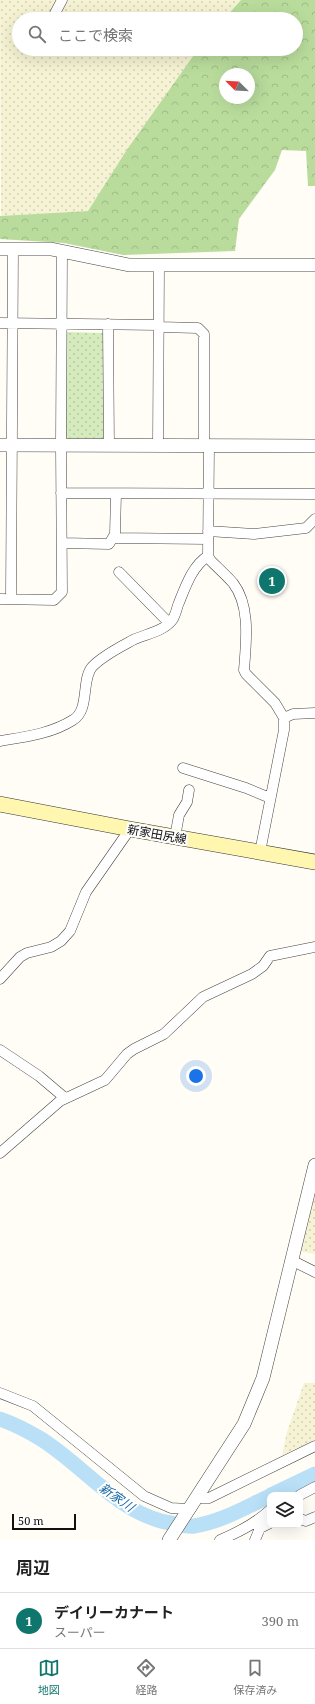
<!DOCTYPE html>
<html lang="ja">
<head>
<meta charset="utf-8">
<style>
  body { margin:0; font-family:"Noto Serif","Noto Sans JP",serif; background:#f2f2f2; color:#222 }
  .controls { position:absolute; right:12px; bottom:12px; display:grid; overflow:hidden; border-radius:8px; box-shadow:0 4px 16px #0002 }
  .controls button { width:36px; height:36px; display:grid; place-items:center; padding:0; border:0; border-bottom:1px solid #e0e0e0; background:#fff; color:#222; font:20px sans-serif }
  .compass { position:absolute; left:219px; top:68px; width:36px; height:36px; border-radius:50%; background:#fff; box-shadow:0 4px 16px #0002; rotate:294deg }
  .scale { position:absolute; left:12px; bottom:10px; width:64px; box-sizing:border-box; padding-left:4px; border:2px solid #111; border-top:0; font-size:11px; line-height:14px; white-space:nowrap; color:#111; -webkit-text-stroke:3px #fff; paint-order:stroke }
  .you { position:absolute; left:196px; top:1076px; width:14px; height:14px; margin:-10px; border:3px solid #fff; border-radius:50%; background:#1a73e8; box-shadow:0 0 0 6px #1a73e833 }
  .badge { display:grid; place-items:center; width:26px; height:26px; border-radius:50%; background:#0f766e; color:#fff; font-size:13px; font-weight:700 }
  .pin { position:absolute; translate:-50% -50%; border:2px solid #fff; box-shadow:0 1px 4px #0006 }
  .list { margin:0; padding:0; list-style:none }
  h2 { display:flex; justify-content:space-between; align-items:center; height:52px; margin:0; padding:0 16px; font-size:17px }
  h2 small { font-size:13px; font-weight:400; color:#767676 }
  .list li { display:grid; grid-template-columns:26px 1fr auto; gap:12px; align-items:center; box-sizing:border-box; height:56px; padding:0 16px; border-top:1px solid #e0e0e0 }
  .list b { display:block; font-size:15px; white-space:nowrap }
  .list p { margin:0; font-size:13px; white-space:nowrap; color:#767676 }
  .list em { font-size:13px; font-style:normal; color:#767676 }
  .icon { flex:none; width:22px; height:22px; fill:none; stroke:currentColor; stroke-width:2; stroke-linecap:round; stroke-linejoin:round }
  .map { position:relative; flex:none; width:315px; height:1540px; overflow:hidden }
  .search { position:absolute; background:#fff; box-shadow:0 4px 16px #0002; left:12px; right:12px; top:12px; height:44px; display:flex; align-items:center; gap:10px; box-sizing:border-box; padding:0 14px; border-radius:22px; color:#767676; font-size:15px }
  .sheet { height:108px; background:#fff }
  nav { display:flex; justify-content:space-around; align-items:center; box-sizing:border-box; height:56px; border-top:1px solid #e0e0e0; background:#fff; font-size:11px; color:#767676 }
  nav a { display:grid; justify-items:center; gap:2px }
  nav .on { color:#0f766e }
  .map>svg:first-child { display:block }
  .farmland { fill:url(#farmland-dots) }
  .grass { fill:url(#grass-dots) }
  .forest { fill:url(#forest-crowns); fill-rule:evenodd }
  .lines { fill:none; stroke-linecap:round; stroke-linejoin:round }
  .river { stroke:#b9e0f7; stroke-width:15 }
  .minor-casing { stroke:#444; stroke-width:11 }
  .tertiary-casing { stroke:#444; stroke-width:14 }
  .secondary-casing { stroke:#333; stroke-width:16 }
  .minor { stroke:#fff; stroke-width:10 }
  .tertiary { stroke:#fff; stroke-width:13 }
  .secondary { stroke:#fff6b0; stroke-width:15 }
  .labels { text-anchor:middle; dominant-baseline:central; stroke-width:4; stroke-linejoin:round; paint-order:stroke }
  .street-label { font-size:12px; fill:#111; stroke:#fff }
  .water-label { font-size:13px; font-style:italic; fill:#1768a6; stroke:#fff }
</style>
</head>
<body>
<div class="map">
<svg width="315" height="1540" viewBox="0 0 315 1540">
  <defs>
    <pattern id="farmland-dots" width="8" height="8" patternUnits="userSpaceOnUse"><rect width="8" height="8" fill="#f6f3d4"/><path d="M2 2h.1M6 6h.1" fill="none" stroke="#d2cfb5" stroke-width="1.8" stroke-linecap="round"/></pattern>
    <pattern id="grass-dots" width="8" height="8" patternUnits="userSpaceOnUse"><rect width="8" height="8" fill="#d5ebbd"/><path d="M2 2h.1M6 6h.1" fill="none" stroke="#b6c8a1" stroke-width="1.8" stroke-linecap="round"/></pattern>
    <pattern id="forest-crowns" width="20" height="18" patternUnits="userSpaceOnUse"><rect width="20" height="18" fill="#b9dc9c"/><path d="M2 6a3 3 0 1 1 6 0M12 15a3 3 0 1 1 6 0" fill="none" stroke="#9ebc85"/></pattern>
  </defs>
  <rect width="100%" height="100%" fill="#fffdf5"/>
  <path class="farmland" d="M0 0H241L224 19H19V49H198L126 151 88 211 1 216Z
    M315 1184V1254L298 1251Z
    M304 1383H315V1440L282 1455 287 1432Z"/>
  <path class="grass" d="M64 332 104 333 107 442H64Z"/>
  <path class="forest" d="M241 0H315V186H308L306 151 282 150 275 170 239 219 235 251 123 255 64 243 0 239V216L88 211 126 151 198 49H296V19H224ZM225 74H249V98H225Z"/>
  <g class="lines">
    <path class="river" d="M0 1419C14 1424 28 1431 41 1439 86 1467 120 1517 176 1524 181 1525 188 1527 194 1526 221 1522 246 1507 270 1496
      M271 1495 315 1474"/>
    <defs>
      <path id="minor" d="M52 19 62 0
        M0 323 159 325
        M108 324 109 446
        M159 327 198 328 204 334V446
        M158 446 159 265
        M209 446 208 556 211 561C218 568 226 575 233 583 251 606 246 643 244 670L246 674 275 703 284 718V730L260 852
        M61 493 315 494
        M208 531 254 534 306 528 315 519
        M114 538 208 539
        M62 543 109 544 115 534 116 494
        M119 572 169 623
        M0 599 54 600 62 592 61 446 62 252
        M11 599 13 249
        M284 718 293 714 315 713
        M0 741C24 737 51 734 73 720 90 710 81 680 92 667 102 656 120 647 133 640 146 634 165 631 173 619 175 615 177 609 178 605 185 588 192 566 208 556
        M183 768 246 788 270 798
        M175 837 179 815 187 802 189 790
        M0 979 20 957 27 953 51 947 61 941 70 931 86 892 130 829
        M0 1050 39 1076 65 1098
        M0 1153 60 1101 105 1080 127 1054 134 1049 164 1034 203 997 252 974 263 966 270 956 315 947
        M291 1260 315 1272
        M0 1393 33 1406 144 1496 171 1508 188 1509
        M300 1495 315 1487
        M196 1498H209L315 1446
        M300 1519 306 1521 315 1517
        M220 1540C239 1532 255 1524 270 1510
        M255 1540 260 1528 270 1523"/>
      <path id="tertiary" d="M0 249H51L129 265H315
        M0 445 315 446
        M169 1540 244 1424 263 1378 315 1165"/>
      <path id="secondary" d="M0 804 130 829 315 862"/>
    </defs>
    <use href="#minor" class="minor-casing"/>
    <use href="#tertiary" class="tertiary-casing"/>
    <use href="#secondary" class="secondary-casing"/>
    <use href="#minor" class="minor"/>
    <use href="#tertiary" class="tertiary"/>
    <use href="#secondary" class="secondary"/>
  </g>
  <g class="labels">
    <g class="street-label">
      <text transform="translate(157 834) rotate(10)">新家田尻線</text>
    </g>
    <g class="water-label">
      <text transform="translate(117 1497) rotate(35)">新家川</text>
    </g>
  </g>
</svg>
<div class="controls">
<button><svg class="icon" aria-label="layers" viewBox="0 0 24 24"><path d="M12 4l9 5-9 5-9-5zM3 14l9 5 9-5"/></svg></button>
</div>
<svg class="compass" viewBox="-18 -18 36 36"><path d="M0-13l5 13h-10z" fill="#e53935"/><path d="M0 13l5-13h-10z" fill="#767676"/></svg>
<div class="scale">50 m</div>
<div class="you"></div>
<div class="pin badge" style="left:272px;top:581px">1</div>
<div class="search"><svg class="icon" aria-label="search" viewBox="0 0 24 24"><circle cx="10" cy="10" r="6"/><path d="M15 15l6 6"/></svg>ここで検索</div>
</div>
<section class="sheet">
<h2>周辺<small></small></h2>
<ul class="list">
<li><span class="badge">1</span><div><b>デイリーカナート</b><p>スーパー</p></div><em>390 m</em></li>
</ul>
</section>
<nav>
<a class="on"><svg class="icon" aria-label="map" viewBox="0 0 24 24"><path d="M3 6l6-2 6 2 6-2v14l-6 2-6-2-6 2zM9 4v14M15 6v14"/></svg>地図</a>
<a><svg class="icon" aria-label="directions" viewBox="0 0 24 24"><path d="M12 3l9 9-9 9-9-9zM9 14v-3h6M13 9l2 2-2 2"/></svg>経路</a>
<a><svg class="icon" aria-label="saved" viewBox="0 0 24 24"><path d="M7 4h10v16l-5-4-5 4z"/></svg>保存済み</a>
</nav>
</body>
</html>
